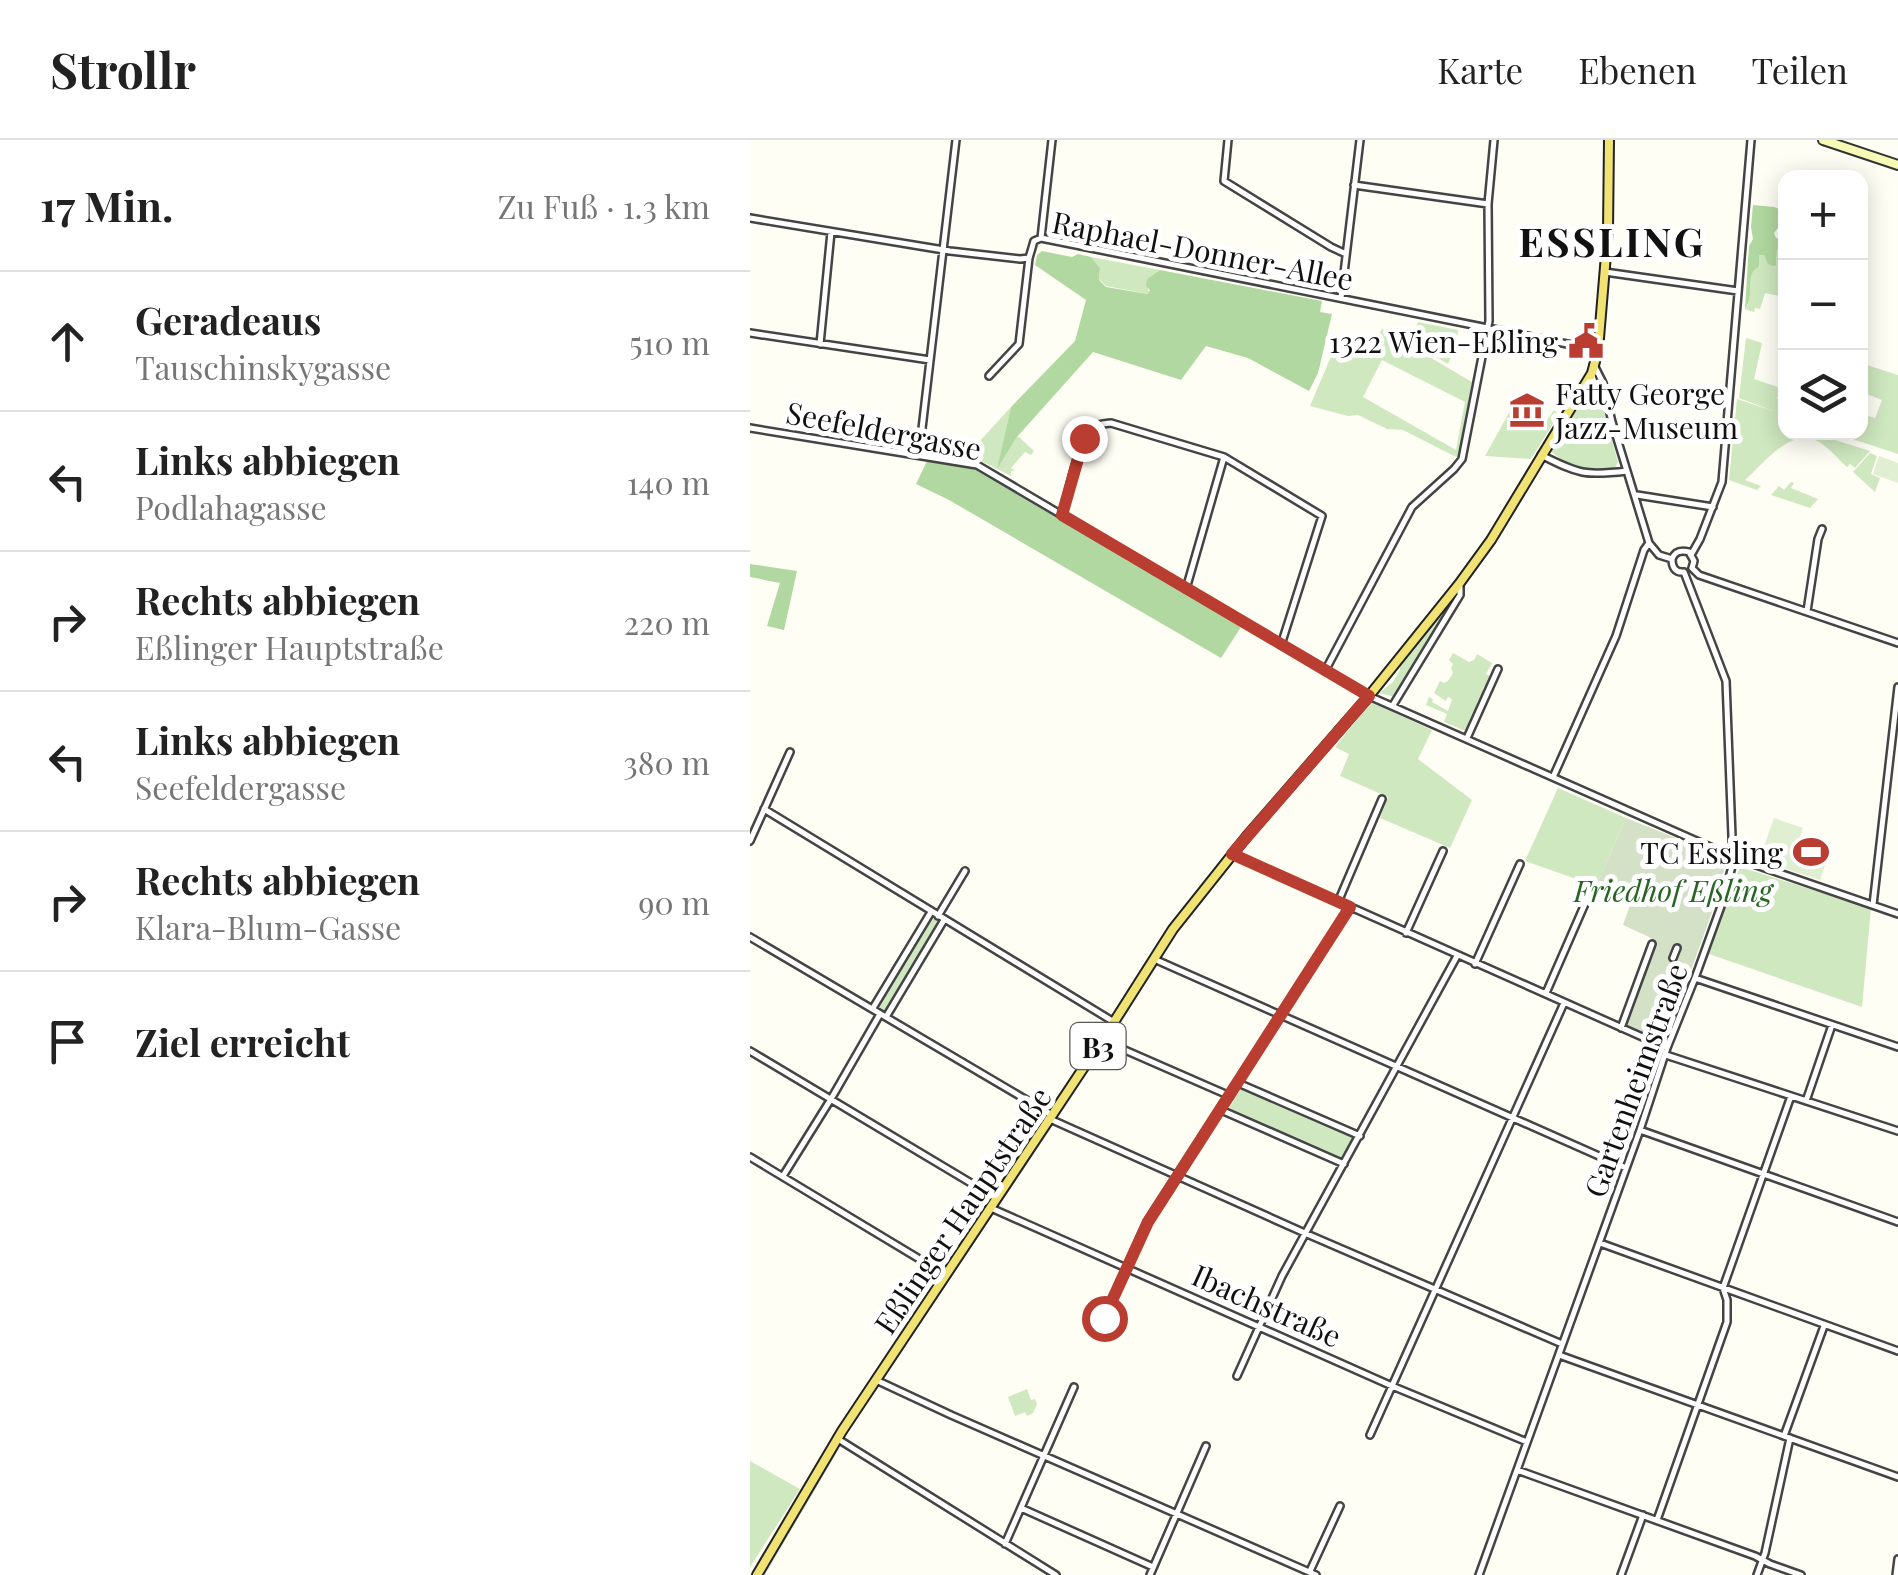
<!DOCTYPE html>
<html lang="de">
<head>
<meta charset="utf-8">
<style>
  body { margin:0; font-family:"Playfair Display",serif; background:#f6f6f6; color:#222 }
  .controls { position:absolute; right:30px; top:30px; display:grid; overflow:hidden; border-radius:20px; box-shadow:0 5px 25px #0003 }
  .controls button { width:90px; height:90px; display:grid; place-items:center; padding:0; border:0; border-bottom:2px solid #e0e0e0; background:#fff; color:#222; font:50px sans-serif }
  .stop { position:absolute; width:30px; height:30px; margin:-22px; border:8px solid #b93d30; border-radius:50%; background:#fff }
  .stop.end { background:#b93d30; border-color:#fff; box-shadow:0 2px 10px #0008 }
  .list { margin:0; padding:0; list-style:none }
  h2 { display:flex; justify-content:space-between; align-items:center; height:130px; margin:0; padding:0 40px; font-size:42px }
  h2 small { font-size:32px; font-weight:400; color:#767676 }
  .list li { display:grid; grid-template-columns:65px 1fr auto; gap:30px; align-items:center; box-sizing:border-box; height:140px; padding:0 40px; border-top:2px solid #e0e0e0 }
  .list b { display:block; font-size:38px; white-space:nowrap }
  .list p { margin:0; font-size:32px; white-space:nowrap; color:#767676 }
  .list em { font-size:32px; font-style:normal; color:#767676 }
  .icon { flex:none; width:55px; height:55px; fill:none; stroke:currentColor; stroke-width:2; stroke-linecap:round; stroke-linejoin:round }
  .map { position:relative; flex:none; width:1148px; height:1435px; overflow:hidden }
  header { display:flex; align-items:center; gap:60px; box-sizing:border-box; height:140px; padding:0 50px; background:#fff; border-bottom:2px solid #e0e0e0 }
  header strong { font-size:48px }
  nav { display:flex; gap:55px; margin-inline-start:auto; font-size:35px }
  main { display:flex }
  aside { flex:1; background:#fff }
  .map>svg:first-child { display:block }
  .green { fill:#cfe8c0; fill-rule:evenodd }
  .forest { fill:#b1d8a0 }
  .cemetery { fill:#d4e1c6 }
  .pitch { fill:#e0efd1 }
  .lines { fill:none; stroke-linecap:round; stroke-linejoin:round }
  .stream { stroke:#4881c5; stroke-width:2.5 }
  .street-casing { stroke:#444; stroke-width:10 }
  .secondary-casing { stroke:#333; stroke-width:12 }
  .primary-casing { stroke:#222; stroke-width:12 }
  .street { stroke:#fff; stroke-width:5 }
  .secondary { stroke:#f7fab5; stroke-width:8 }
  .primary { stroke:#f0e374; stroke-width:8 }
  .route { stroke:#b93d30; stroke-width:12 }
  .labels { text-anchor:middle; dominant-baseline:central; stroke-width:10; stroke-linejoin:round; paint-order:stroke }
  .shield { fill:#fff; stroke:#585858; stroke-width:2.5 }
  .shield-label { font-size:28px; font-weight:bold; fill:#111 }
  .street-label { font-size:30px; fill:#111; stroke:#fff }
  .poi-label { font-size:30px; fill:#111; stroke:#fff; text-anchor:end }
  .park-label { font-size:30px; font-style:italic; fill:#286524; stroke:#fff }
  .district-label { font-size:40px; font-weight:bold; letter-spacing:2.5px; fill:#111; stroke:#fff }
</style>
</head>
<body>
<header>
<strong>Strollr</strong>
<nav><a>Karte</a><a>Ebenen</a><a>Teilen</a></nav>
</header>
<main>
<aside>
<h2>17 Min.<small>Zu Fuß · 1.3 km</small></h2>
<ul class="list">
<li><svg class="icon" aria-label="ahead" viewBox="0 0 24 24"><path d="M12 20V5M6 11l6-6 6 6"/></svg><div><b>Geradeaus</b><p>Tauschinskygasse</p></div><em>510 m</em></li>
<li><svg class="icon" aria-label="left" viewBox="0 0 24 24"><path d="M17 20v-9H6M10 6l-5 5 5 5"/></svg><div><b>Links abbiegen</b><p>Podlahagasse</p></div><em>140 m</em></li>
<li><svg class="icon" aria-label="right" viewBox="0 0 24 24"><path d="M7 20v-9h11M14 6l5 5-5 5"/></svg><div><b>Rechts abbiegen</b><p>Eßlinger Hauptstraße</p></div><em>220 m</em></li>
<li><svg class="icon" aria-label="left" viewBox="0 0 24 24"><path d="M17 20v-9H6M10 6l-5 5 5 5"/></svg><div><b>Links abbiegen</b><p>Seefeldergasse</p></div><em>380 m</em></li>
<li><svg class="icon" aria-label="right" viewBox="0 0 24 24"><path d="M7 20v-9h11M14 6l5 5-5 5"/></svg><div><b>Rechts abbiegen</b><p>Klara-Blum-Gasse</p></div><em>90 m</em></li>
<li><svg class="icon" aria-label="arrive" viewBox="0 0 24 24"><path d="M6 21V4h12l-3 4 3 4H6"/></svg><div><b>Ziel erreicht</b></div></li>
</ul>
</aside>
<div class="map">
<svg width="1148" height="1435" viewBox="0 0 1148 1435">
  <rect width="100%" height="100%" fill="#fefef5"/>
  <path class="green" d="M1030 108 1035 111V157L1015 153 1010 169 1005 168 1004 172 995 169 998 165 999 140 1009 115 1013 113 1015 118 1026 125 1027 109Z
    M341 117 410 130 397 139 399 154 356 146 349 139 350 128Z
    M668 182 708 190 706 205 698 224 658 201Z
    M632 189 722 242 708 318 653 290 637 289 608 275 598 276 560 266 588 200 617 213ZM632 220 715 262 706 310 613 257Z
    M996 198 1012 203 1004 239 1031 248 1027 259 1035 262 1036 292H1110L1111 274 1125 278 1132 260 1111 252V223L1148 235V314L1087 294 1085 300 1120 311 1105 328 1100 324 1097 327C1087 318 1077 305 1065 300 1039 289 1012 325 995 340L1011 346 1007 350 979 340 987 259 1023 271 989 258Z
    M843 251 851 260 868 322 865 328C839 331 821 328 800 311L837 253Z
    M765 262 797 280 804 270 809 274 781 319 735 316Z
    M261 267 248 326 266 297H269L284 311 281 315 275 312 261 328 265 331H261V336L231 321 216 316Z
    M1120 313 1127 316 1121 334 1130 338 1125 352 1103 332Z
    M1041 342 1044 343 1041 348 1068 359 1060 368 1021 355 1029 346 1034 350Z
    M706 453 708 455 645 557 629 553 643 542 650 530V521Z
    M703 513 719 522 724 520 727 514 742 523 736 534 742 537 738 548 734 547 733 550 736 551 732 561 728 560 727 563 730 565 726 575 722 574 721 577 724 579 718 592 694 582 697 574 676 565 679 557 683 559 682 562 698 571 702 559 698 557 696 561 684 553 690 541 694 543 698 541 703 533 701 528 703 524 699 520Z
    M621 562 682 590 668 619 722 660 700 708 630 678 638 657 590 636 599 614 585 607Z
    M808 648 876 678 846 746 775 721Z
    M990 727 1121 768 1112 867 959 814Z
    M185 778 189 780 188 786 139 868 132 872 128 870 127 865 179 780Z
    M491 949 604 998 593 1020 478 970Z
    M277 1249 281 1260 285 1259 287 1264 283 1273 277 1276 275 1272 265 1276 258 1257Z
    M89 1309 15 1435H12L84 1312Z
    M0 1321 50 1349 0 1427Z"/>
  <path class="forest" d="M1003 65 1024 67 1032 70 1035 88H1028L1024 93 1026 98 1035 100V111L1027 109 1026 125 1023 126 1018 124 1014 115H1009V126C993 136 1006 153 995 169L999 106 1003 99 1001 87Z
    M292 111 322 117 328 114 341 117 350 128 349 140 356 147 398 154 400 150 396 146 397 139 410 130 572 161 570 172 582 174 568 233 559 251 498 218 456 206 431 240 343 212 266 298 247 329 261 267 325 201 336 160 285 125 287 115Z
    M177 321 223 328 491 487 471 518 199 360 166 344Z
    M0 424 47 431 34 490 17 486 30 443 0 437Z"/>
  <path class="cemetery" d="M876 678 941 704 940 709 959 711 976 719 968 761 965 764 915 902 876 885 906 802 899 797 873 785 881 762 846 746Z"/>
  <path class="pitch" d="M1129 316 1148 323V343L1123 334Z
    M1024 678 1053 688 1045 714 1075 725 1070 740 1009 720Z"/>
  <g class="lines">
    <path class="stream" d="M847 282 853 281"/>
    <defs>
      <path id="street" d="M478 0 474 41 581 107 596 114
        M604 45 738 64
        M0 78 200 111 270 119 279 118 284 101 291 98
        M291 98 847 210
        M291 98 302 0
        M855 132 988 151
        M591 158 610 0
        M0 193 180 220
        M70 204 81 92
        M842 235 845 246 854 251
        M239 236 269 204 279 118
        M0 288 227 325 619 556 983 717 1148 774
        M169 314 206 0
        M791 315C829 334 835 336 877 331
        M887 355 963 367
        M312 375C317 358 329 301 339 291 346 284 353 284 361 283L474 317
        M941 415 950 399 972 342 1001 0
        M922 419C925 411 931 410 939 412L944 421 942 428
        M942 428 949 435 1148 503
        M436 449 474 317 572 376 531 505
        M1057 471 1068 399 1072 389
        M575 531 662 367 704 329 712 319 739 181 738 64 744 0
        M643 565 710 455V447
        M717 598 748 529
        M804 635 866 496 894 410 899 403
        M14 669 364 882
        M0 701 40 612
        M482 714 917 908
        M588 762 632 659
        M1123 765 1148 547
        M188 776 215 731
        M656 793 693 711
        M0 797 302 975
        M923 818 927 808
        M404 819 876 1028
        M725 824 770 724
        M945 838 1148 907
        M796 853 841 750
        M123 868 181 772
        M136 877 194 780
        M871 888 902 804
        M352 900 480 956
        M0 911 246 1058
        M916 915 1148 991
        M488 943 610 996
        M1056 961 1082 885
        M471 970 594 1024
        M300 979 557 1094 812 1204
        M890 990 1148 1082
        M0 1017 196 1135
        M33 1036 81 959 130 874
        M241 1068 642 1246 777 1302
        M850 1103 1148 1211
        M354 1178 397 1082 600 767
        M809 1215 1148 1337
        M487 1236 532 1136 707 816
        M126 1240 201 1275 566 1435
        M620 1295 814 863
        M1034 1296 1074 1186
        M88 1299 306 1435
        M767 1330 1005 1416 1020 1424 1051 1435
        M271 1368 403 1427
        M907 1380 977 1182V1160L973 1148 1041 956
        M255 1404 324 1247
        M560 1431 590 1366
        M400 1435 456 1306
        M729 1435 890 990 917 908 945 838 974 758 983 722 976 541 934 432C925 433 922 427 922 419L909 415 899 403 862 282 853 243 844 225
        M871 1435 893 1375
        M1007 1435 1015 1413 1040 1298
        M1146 1435 1148 1419"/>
      <path id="secondary" d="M1073 0 1148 25"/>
      <path id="primary" d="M7 1435 92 1291 364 882 423 789 497 696 619 556 709 444 741 400 842 233 848 210 858 91 859 0"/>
    </defs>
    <use href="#street" class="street-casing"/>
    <use href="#secondary" class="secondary-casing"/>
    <use href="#primary" class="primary-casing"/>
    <use href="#street" class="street"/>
    <use href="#secondary" class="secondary"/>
    <use href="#primary" class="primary"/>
  </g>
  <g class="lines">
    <path class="route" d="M334 298 312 375 619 556 482 714 600 767 398 1082 354 1178"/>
  </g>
  <defs>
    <symbol id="civic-bare" viewBox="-9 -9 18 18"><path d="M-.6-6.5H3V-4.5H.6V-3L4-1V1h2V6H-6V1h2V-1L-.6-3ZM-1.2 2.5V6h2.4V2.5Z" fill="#b93d30" stroke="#fff" stroke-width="2.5" paint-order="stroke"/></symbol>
    <symbol id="museum-bare" viewBox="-9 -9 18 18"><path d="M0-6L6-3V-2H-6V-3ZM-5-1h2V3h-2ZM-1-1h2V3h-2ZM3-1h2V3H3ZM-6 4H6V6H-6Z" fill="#b93d30" stroke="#fff" stroke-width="2.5" paint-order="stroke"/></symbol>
    <symbol id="stadium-bare" viewBox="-9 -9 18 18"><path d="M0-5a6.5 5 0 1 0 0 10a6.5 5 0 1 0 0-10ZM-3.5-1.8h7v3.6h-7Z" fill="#b93d30" stroke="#fff" stroke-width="2.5" paint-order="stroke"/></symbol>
  </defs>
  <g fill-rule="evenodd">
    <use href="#civic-bare" x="811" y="176" width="50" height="50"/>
    <use href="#museum-bare" x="752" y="245" width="50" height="50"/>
    <use href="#stadium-bare" x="1036" y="687" width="50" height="50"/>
  </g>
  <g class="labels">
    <rect class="shield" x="320.5" y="883" width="55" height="46" rx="8"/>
    <g class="shield-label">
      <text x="348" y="906">B3</text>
    </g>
    <g class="street-label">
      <text transform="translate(453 110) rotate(11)">Raphael-Donner-Allee</text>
      <text transform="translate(134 290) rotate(11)">Seefeldergasse</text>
      <text transform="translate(885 940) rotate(-70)">Gartenheimstraße</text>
      <text transform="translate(212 1070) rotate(-56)">Eßlinger Hauptstraße</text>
      <text transform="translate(517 1165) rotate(24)">Ibachstraße</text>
    </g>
    <g class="poi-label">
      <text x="808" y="201">1322 Wien-Eßling</text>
      <text x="805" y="253" text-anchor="start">Fatty George<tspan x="805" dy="34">Jazz-Museum</tspan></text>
      <text x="1033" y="712">TC Essling</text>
    </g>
    <g class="park-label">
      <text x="923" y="750">Friedhof Eßling</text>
    </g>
    <g class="district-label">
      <text x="862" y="100">ESSLING</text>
    </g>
  </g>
</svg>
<div class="controls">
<button>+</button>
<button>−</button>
<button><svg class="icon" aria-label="layers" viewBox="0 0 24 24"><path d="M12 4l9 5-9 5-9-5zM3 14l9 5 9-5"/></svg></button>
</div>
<div class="stop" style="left:354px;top:1178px"></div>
<div class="stop end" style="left:334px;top:298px"></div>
</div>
</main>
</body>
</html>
